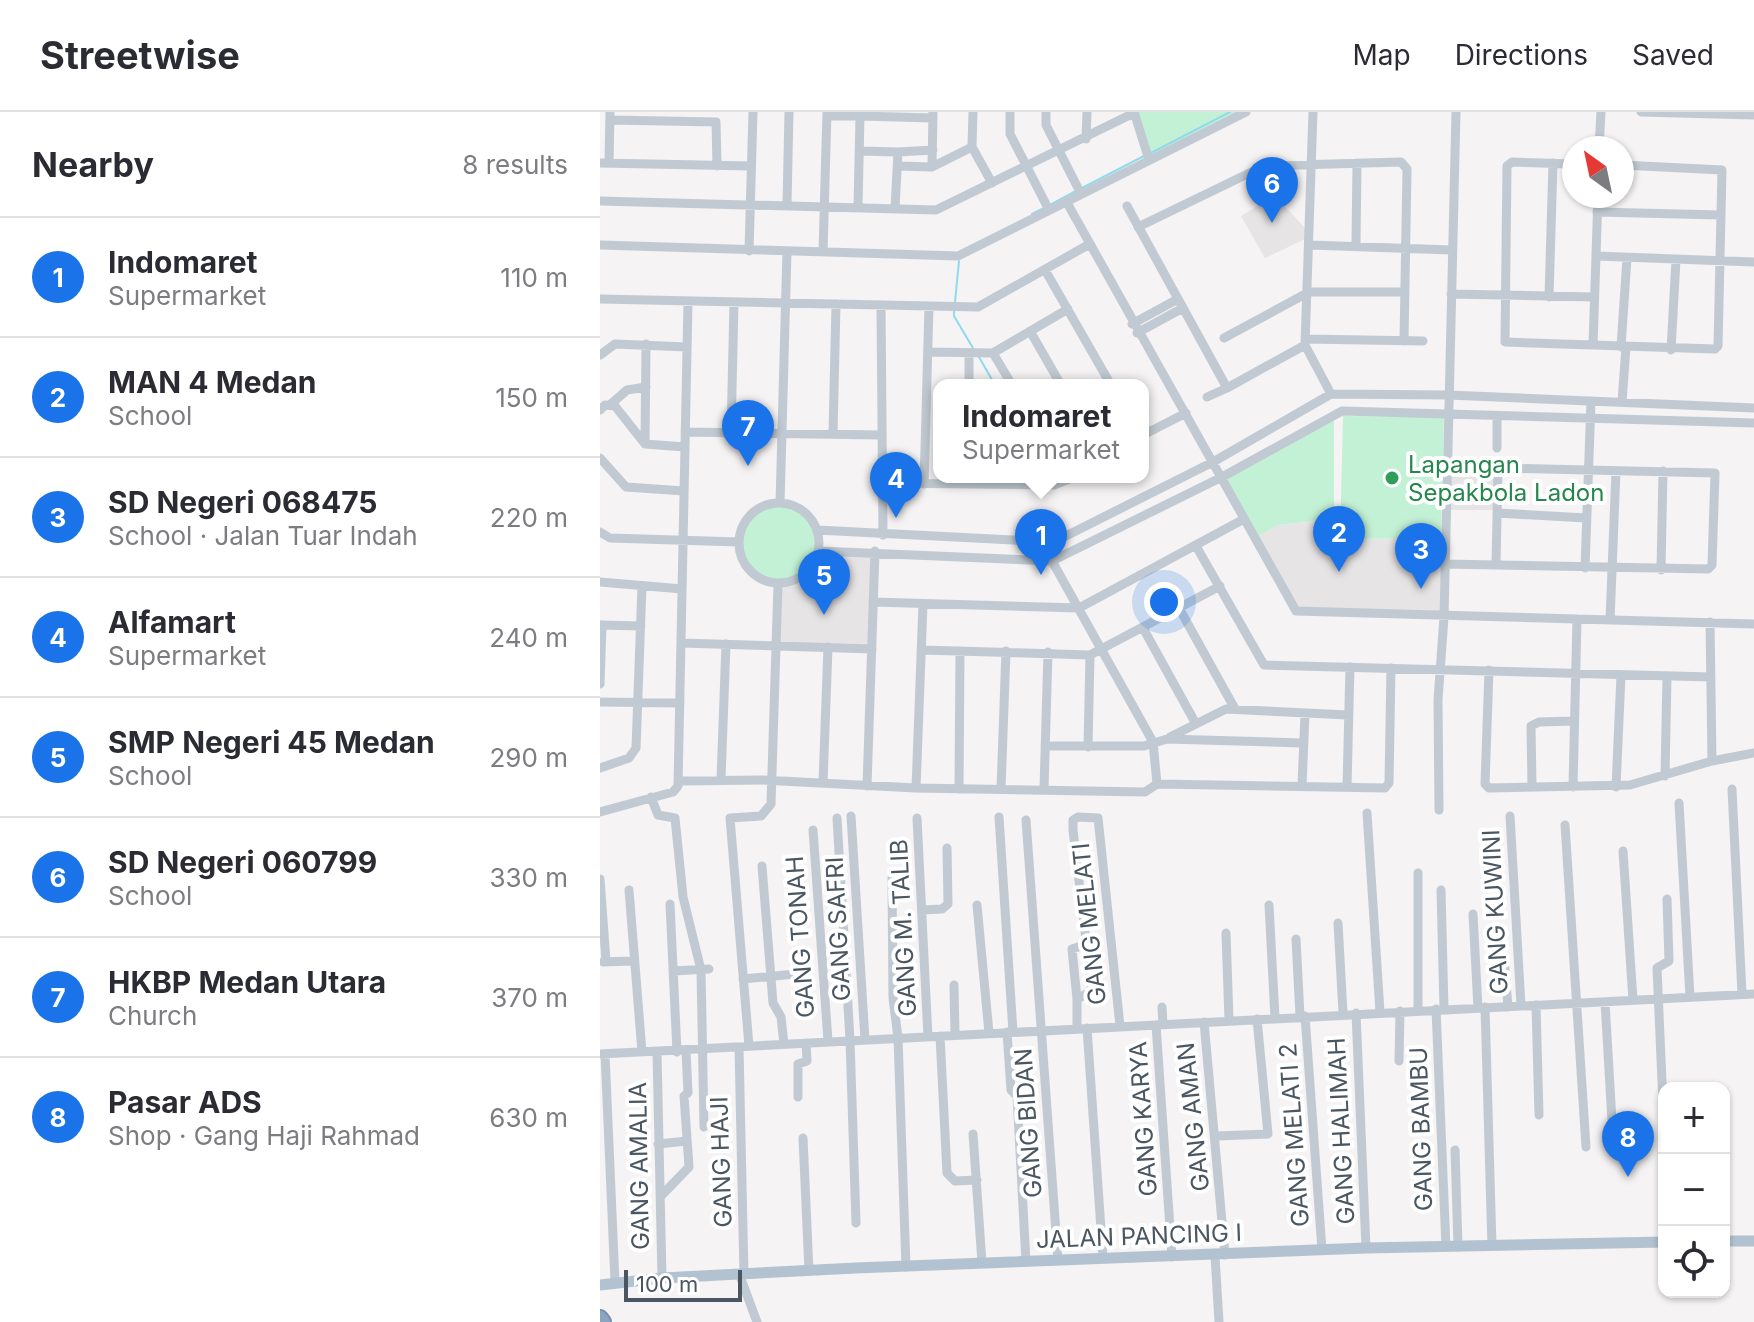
<!DOCTYPE html>
<html lang="en">
<head>
<meta charset="utf-8">
<style>
  body { margin:0; font-family:Inter,sans-serif; background:#f7f7f7; color:#2b2b33 }
  .controls { position:absolute; right:24px; bottom:24px; display:grid; overflow:hidden; border-radius:16px; box-shadow:0 2px 6px #0004 }
  .controls button { width:72px; height:72px; display:grid; place-items:center; padding:0; border:0; border-bottom:2px solid #e1e1e2; background:#fff; color:#2b2b33; font:40px sans-serif }
  .compass { position:absolute; left:962px; top:24px; width:72px; height:72px; border-radius:50%; background:#fff; box-shadow:0 2px 6px #0004; rotate:327deg }
  .scale { position:absolute; left:24px; bottom:20px; width:118px; box-sizing:border-box; padding-left:8px; border:4px solid #4a5661; border-top:0; font-size:22px; line-height:28px; white-space:nowrap; color:#4a5661; -webkit-text-stroke:6px #fff; paint-order:stroke }
  .you { position:absolute; left:564px; top:490px; width:28px; height:28px; margin:-20px; border:6px solid #fff; border-radius:50%; background:#1a73e8; box-shadow:0 0 0 12px #1a73e833 }
  .badge { display:grid; place-items:center; width:52px; height:52px; border-radius:50%; background:#1a73e8; color:#fff; font-size:26px; font-weight:700 }
  .pin { position:absolute; translate:-50% -66px; filter:drop-shadow(0 2px 4px #0008) }
  .pin::after { content:''; position:absolute; top:42px; width:28px; height:24px; background:inherit; clip-path:polygon(0 0,100% 0,50% 100%) }
  .popup { position:absolute; left:333px; top:267px; width:216px; height:104px; box-sizing:border-box; display:grid; place-content:center; border-radius:16px; background:#fff; filter:drop-shadow(0 2px 6px #0005); font-size:26px; white-space:nowrap; color:#7c7c81 }
  .popup b { font-size:30px; color:#2b2b33 }
  .popup::after { content:''; position:absolute; left:50%; top:100%; margin-left:-16px; border:16px solid transparent; border-top-color:#fff }
  .list { margin:0; padding:0; list-style:none }
  h2 { display:flex; justify-content:space-between; align-items:center; height:104px; margin:0; padding:0 32px; font-size:34px }
  h2 small { font-size:26px; font-weight:400; color:#7c7c81 }
  .list li { display:grid; grid-template-columns:52px 1fr auto; gap:24px; align-items:center; box-sizing:border-box; height:120px; padding:0 32px; border-top:2px solid #e1e1e2 }
  .list b { display:block; font-size:30px; white-space:nowrap }
  .list p { margin:0; font-size:26px; white-space:nowrap; color:#7c7c81 }
  .list em { font-size:26px; font-style:normal; color:#7c7c81 }
  .icon { flex:none; width:44px; height:44px; fill:none; stroke:currentColor; stroke-width:2; stroke-linecap:round; stroke-linejoin:round }
  .map { position:relative; flex:none; width:1154px; height:1210px; overflow:hidden }
  header { display:flex; align-items:center; gap:48px; box-sizing:border-box; height:112px; padding:0 40px; background:#fff; border-bottom:2px solid #e1e1e2 }
  header strong { font-size:38px }
  nav { display:flex; gap:44px; margin-inline-start:auto; font-size:28px }
  main { display:flex }
  aside { flex:1; background:#fff }
  .map>svg:first-child { display:block }
  .education { fill:#e6e4e5 }
  .green { fill:#c3f1d5 }
  .lines { fill:none; stroke-linecap:round; stroke-linejoin:round }
  .stream { stroke:#90daee; stroke-width:2 }
  .highway-casing { stroke:#7690ad; stroke-width:18 }
  .minor { stroke:#c1cad2; stroke-width:9 }
  .major { stroke:#b3c2d1; stroke-width:11 }
  .highway { stroke:#8ba5c1; stroke-width:14 }
  .leisure-dot { fill:#2e9e5b; stroke:#fff; stroke-width:3 }
  .labels { text-anchor:middle; dominant-baseline:central; stroke-width:8; stroke-linejoin:round; paint-order:stroke }
  .leisure-label { font-size:24px; fill:#27864d; stroke:#fff; text-anchor:start }
  .street-label { font-size:24px; fill:#4a5661; stroke:#fff }
</style>
</head>
<body>
<header>
<strong>Streetwise</strong>
<nav><a>Map</a><a>Directions</a><a>Saved</a></nav>
</header>
<main>
<aside>
<h2>Nearby<small>8 results</small></h2>
<ul class="list">
<li><span class="badge">1</span><div><b>Indomaret</b><p>Supermarket</p></div><em>110 m</em></li>
<li><span class="badge">2</span><div><b>MAN 4 Medan</b><p>School</p></div><em>150 m</em></li>
<li><span class="badge">3</span><div><b>SD Negeri 068475</b><p>School · Jalan Tuar Indah</p></div><em>220 m</em></li>
<li><span class="badge">4</span><div><b>Alfamart</b><p>Supermarket</p></div><em>240 m</em></li>
<li><span class="badge">5</span><div><b>SMP Negeri 45 Medan</b><p>School</p></div><em>290 m</em></li>
<li><span class="badge">6</span><div><b>SD Negeri 060799</b><p>School</p></div><em>330 m</em></li>
<li><span class="badge">7</span><div><b>HKBP Medan Utara</b><p>Church</p></div><em>370 m</em></li>
<li><span class="badge">8</span><div><b>Pasar ADS</b><p>Shop · Gang Haji Rahmad</p></div><em>630 m</em></li>
</ul>
</aside>
<div class="map">
<svg width="1154" height="1210" viewBox="0 0 1154 1210">
  <rect width="100%" height="100%" fill="#f5f3f3"/>
  <path class="education" d="M675 84 706 117 705 127 665 146 641 104Z
    M853 346H898L896 398H850Z
    M739 407 740 427 841 426V502L697 497 656 425 678 413Z
    M219 439 274 440 269 535 176 534 178 472Z"/>
  <path class="green" d="M531 0H637L545 46Z
    M743 304 844 305 841 426 740 427Z
    M734 306V407L678 413 656 425 625 365Z
    M139 431a40 40 0 1 1 80 0a40 40 0 1 1-80 0Z"/>
  <g class="lines">
    <path class="stream" d="M549 42 630 0
      M482 76 544 44
      M450 93 476 79
      M432 102 444 96
      M355 190 359 149
      M354 196V204L373 236
      M379 245 395 273
      M451 365 453 368"/>
    <defs>
      <path id="highway" d="M0 1206 3 1210"/>
    </defs>
    <use href="#highway" class="highway-casing"/>
    <path class="minor" d="M333 0 332 55 372 35
      M373 0 372 35 392 71
      M410 0V22L449 98
      M446 0V13L481 82
      M534 0 549 48
      M713 0 705 233 731 282
      M1041 0 1154 3
      M227 4H260L258 95
      M260 4 333 6
      M10 8 116 10 117 54
      M486 27 487 0
      M999 36 1001 0
      M259 39 298 40
      M0 51 151 54
      M9 51 10 0
      M974 52 912 50 907 54 905 230 1115 237 1118 234 1122 58 1022 53
      M298 54 332 55
      M0 89 336 98 534 1
      M466 89 696 499 1154 512
      M187 92 189 0
      M527 94 627 276 705 233
      M295 96 298 40 333 38
      M997 100 1121 103
      M538 115 664 54 801 50 807 57 804 229
      M0 133 358 144 646 0
      M710 133 851 138
      M756 133 757 51
      M149 139 153 0
      M223 140 227 0
      M996 144 1154 150
      M445 158 511 273
      M851 182 994 185
      M949 185 953 51
      M0 187 378 195 488 133
      M281 193 283 423
      M532 212 576 188
      M430 219 461 273
      M537 221 581 197
      M624 226 709 180H804
      M706 227 823 229
      M993 233 998 84
      M1021 235 1027 146
      M1071 238 1076 148
      M328 240 393 241 468 197
      M393 241 412 273
      M369 242V273
      M0 243 15 232 87 235
      M607 285 627 276
      M1022 290 1026 235
      M11 292 27 278 46 275
      M0 298 5 293 15 294 45 332 85 335
      M85 320 281 323
      M131 321 134 191
      M233 322 236 192
      M543 323 586 301
      M45 332 46 232
      M897 336V304
      M0 346 26 375 84 379
      M281 371 454 373 474 365
      M324 372 329 195
      M180 391 187 139
      M139 431a40 40 0 1 1 80 0a40 40 0 1 1-80 0Z
      M897 401 986 406
      M217 418 454 430 613 350 731 282 848 283 1154 296
      M0 420 10 426 139 430
      M454 430 452 449 553 630 557 672
      M596 434 664 553 1111 565
      M219 439 452 449 622 365 742 299 1154 311
      M843 452 1108 457 1112 453 1115 361 898 356 896 453
      M985 456 991 289
      M1061 458 1063 359
      M0 470 82 477
      M273 490 479 496 644 407
      M579 496 635 597
      M1010 508 1016 359
      M1110 510 1112 649
      M0 513 41 514
      M543 516 596 612
      M81 531 272 537
      M321 538 490 543 620 474
      M889 558 885 672 889 676 1030 673 1112 649 1154 641
      M0 572 2 513
      M0 590 80 591
      M570 625 626 597 748 603
      M445 634H544L567 627 702 631
      M488 635 490 543
      M0 656 29 646 36 636 42 474
      M1065 664 1067 564
      M121 667 126 532
      M79 669 162 668 316 676 545 680 557 672 785 676 789 671 791 556
      M223 671 228 535
      M702 673 705 602
      M267 674 275 439
      M747 674 750 555
      M932 675 931 614 939 610 974 609
      M973 675 977 507
      M1016 675 1021 563
      M316 676 323 492
      M359 677 360 539
      M401 677 406 539
      M444 677 448 540
      M1132 677 1142 882
      M51 685 58 703 75 706 83 785 101 858 104 1015
      M1079 691 1090 885
      M839 698 838 588 844 505 856 0
      M0 700 73 680 78 674 88 190
      M767 701 780 900
      M251 704 265 928
      M910 704 921 894
      M399 705 413 920
      M237 706 250 928 256 1111
      M317 706 328 925
      M426 708 458 1148
      M965 713 986 1035
      M213 718 228 929
      M1023 739 1033 888
      M162 754 173 891 181 905 184 932
      M292 766 293 886 298 926 306 1155
      M0 767 6 849
      M29 778 42 940
      M841 778 844 897
      M70 792 77 940
      M377 793 389 921
      M669 793 675 906
      M322 798 342 797 348 792 347 736
      M873 802 878 896
      M738 811 743 901
      M626 821 629 908
      M696 827 700 904
      M904 846 908 895
      M3 850 32 849
      M73 859 109 857
      M143 867 195 862
      M354 873 355 923
      M477 887 472 837 487 832
      M1005 890 1012 1009
      M936 893 939 1003
      M562 895 563 913
      M885 895 892 1134
      M836 897 846 1135
      M818 898V761
      M756 901 766 1136
      M705 904 722 1138
      M604 910 625 1143
      M556 913 572 1145
      M487 916 503 1146
      M477 917V887L492 879 473 718V708L478 705 498 706 520 914
      M407 920 411 978 417 984 426 1150
      M340 924 347 1061 355 1069 377 1068
      M149 934 130 706 161 704 171 692 178 472
      M139 935 144 1163
      M57 940 62 1166
      M0 942 1154 882
      M5 942 15 1170
      M799 949 800 899
      M198 985V952L207 949 206 931
      M1064 1015 1057 856 1069 849 1067 787
      M373 1022 382 1151
      M617 1024 668 1022 657 907
      M203 1026 209 1159
      M58 1032 87 1029
      M855 1038 858 1135
      M61 1084 89 1055 84 984 88 981 86 939
      M615 1144 619 1210
      M140 1164 157 1210"/>
    <path class="major" d="M1124 1129H1154
      M0 1173 62 1166 256 1156 766 1136 1064 1130"/>
    <use href="#highway" class="highway"/>
  </g>
  <circle class="leisure-dot" cx="792" cy="366" r="8"/>
  <g class="labels">
    <g class="leisure-label">
      <text x="808" y="352">Lapangan<tspan x="808" dy="28">Sepakbola Ladon</tspan></text>
    </g>
    <g class="street-label">
      <text transform="translate(895 800) rotate(-93)">GANG KUWINI</text>
      <text transform="translate(489 812) rotate(-96)">GANG MELATI</text>
      <text transform="translate(303 816) rotate(-93)">GANG M. TALIB</text>
      <text transform="translate(238 817) rotate(-93)">GANG SAFRI</text>
      <text transform="translate(200 825) rotate(-94)">GANG TONAH</text>
      <text transform="translate(593 1005) rotate(-96)">GANG AMAN</text>
      <text transform="translate(543 1007) rotate(-94)">GANG KARYA</text>
      <text transform="translate(428 1011) rotate(-94)">GANG BIDAN</text>
      <text transform="translate(821 1017) rotate(-92)">GANG BAMBU</text>
      <text transform="translate(741 1019) rotate(-93)">GANG HALIMAH</text>
      <text transform="translate(694 1023) rotate(-94)">GANG MELATI 2</text>
      <text transform="translate(121 1050) rotate(-92)">GANG HAJI</text>
      <text transform="translate(39 1054) rotate(-91)">GANG AMALIA</text>
      <text transform="translate(539 1124) rotate(-2)">JALAN PANCING I</text>
    </g>
  </g>
</svg>
<div class="controls">
<button>+</button>
<button>−</button>
<button><svg class="icon" aria-label="locate" viewBox="0 0 24 24"><circle cx="12" cy="12" r="6"/><path d="M12 2v4M12 18v4M2 12h4M18 12h4"/></svg></button>
</div>
<svg class="compass" viewBox="-18 -18 36 36"><path d="M0-13l5 13h-10z" fill="#e53935"/><path d="M0 13l5-13h-10z" fill="#7c7c81"/></svg>
<div class="scale">100 m</div>
<div class="you"></div>
<div class="pin badge" style="left:441px;top:463px">1</div>
<div class="popup"><b>Indomaret</b>Supermarket</div>
<div class="pin badge" style="left:739px;top:460px">2</div>
<div class="pin badge" style="left:821px;top:477px">3</div>
<div class="pin badge" style="left:296px;top:406px">4</div>
<div class="pin badge" style="left:224px;top:503px">5</div>
<div class="pin badge" style="left:672px;top:111px">6</div>
<div class="pin badge" style="left:148px;top:354px">7</div>
<div class="pin badge" style="left:1028px;top:1065px">8</div>
</div>
</main>
</body>
</html>
